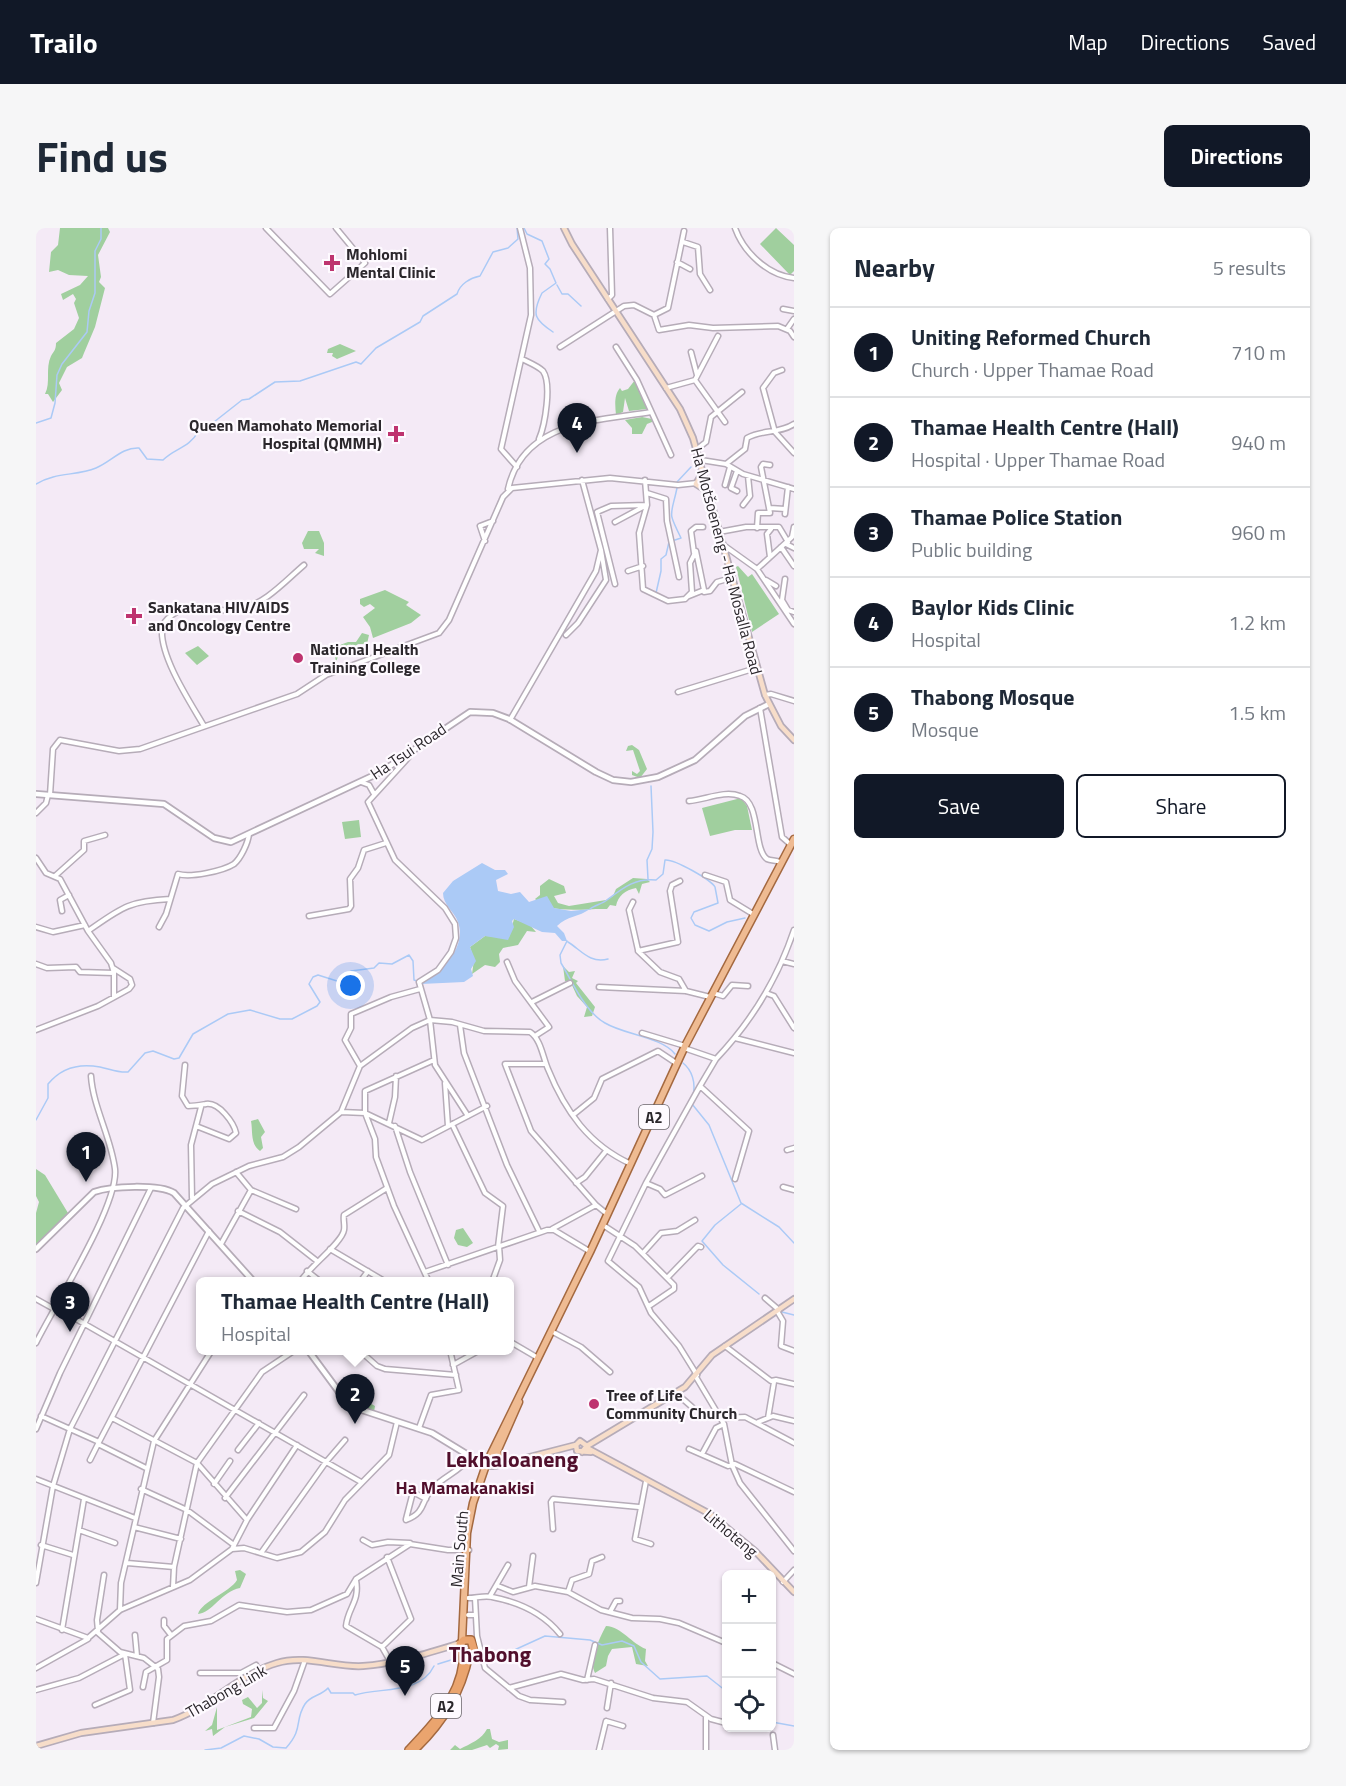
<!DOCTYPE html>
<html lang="en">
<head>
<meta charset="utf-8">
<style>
  body { margin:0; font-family:"Titillium Web",sans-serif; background:#f6f6f7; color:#1f2937 }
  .controls { position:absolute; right:18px; bottom:18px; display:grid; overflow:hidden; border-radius:9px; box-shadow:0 2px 4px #0004 }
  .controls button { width:54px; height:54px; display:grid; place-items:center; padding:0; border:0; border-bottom:2px solid #e0e1e3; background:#fff; color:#1f2937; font:30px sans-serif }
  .you { position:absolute; left:315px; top:758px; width:21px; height:21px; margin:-15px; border:4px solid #fff; border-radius:50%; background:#1a73e8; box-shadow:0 0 0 9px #1a73e833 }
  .badge { display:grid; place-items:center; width:39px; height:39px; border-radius:50%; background:#111827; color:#fff; font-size:20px; font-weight:700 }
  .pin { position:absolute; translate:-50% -50px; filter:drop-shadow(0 2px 3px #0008) }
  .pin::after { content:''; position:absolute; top:32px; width:21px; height:18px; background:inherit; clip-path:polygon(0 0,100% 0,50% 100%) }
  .popup { position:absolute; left:160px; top:1049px; width:318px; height:78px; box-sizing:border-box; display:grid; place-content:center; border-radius:9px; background:#fff; filter:drop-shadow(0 2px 4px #0005); font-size:20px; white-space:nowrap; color:#747a83 }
  .popup b { font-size:22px; color:#1f2937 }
  .popup::after { content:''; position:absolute; left:50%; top:100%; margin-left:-12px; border:12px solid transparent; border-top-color:#fff }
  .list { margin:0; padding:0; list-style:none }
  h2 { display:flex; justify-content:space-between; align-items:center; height:78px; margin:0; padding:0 24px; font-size:26px }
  h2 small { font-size:20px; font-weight:400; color:#747a83 }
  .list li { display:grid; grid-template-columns:39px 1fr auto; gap:18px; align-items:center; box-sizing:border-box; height:90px; padding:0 24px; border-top:2px solid #e0e1e3 }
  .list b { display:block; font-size:22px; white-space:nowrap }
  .list p { margin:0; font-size:20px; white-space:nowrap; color:#747a83 }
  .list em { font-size:20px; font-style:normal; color:#747a83 }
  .actions { display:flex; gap:12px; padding:18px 24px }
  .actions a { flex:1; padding:14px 0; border:2px solid #111827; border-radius:9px; text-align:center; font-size:21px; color:#111827 }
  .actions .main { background:#111827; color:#fff }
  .icon { flex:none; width:33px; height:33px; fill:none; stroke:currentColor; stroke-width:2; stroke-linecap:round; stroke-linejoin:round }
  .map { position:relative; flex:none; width:758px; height:1522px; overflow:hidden; border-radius:9px }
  header { display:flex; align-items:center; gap:36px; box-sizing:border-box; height:84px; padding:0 30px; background:#111827; color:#fff }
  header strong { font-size:28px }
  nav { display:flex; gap:33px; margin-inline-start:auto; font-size:21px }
  .intro { display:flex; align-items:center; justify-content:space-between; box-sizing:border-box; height:144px; padding:0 36px }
  h1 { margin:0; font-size:42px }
  .button { padding:15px 27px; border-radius:9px; background:#111827; color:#fff; font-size:21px; font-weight:700 }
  main { display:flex; gap:36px; padding:0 36px }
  aside { flex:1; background:#fff; border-radius:9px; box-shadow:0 2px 4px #0004 }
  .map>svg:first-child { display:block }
  .green { fill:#a0cf9e }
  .water { fill:#abcaf6 }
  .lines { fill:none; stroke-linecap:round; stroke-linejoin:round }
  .stream { stroke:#abcaf6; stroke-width:1.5 }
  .minor-casing { stroke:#b6acb8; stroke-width:7 }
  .tertiary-casing { stroke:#b6acb8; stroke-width:8 }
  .secondary-casing { stroke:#b6acb8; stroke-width:8 }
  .primary-casing { stroke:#a46940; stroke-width:9 }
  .trunk-casing { stroke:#a46940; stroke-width:10 }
  .minor { stroke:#fff; stroke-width:4 }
  .tertiary { stroke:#fff; stroke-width:4.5 }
  .secondary { stroke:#f7ddc9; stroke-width:4.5 }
  .primary { stroke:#efbb92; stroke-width:6 }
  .trunk { stroke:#eaa46e; stroke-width:7 }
  .poi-dot { fill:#be346f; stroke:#fefaff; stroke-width:2 }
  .labels { text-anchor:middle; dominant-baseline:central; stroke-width:4.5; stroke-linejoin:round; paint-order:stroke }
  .shield { fill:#fefaff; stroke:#6a666b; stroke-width:1.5 }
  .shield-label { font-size:15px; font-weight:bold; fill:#2b272c }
  .poi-label { font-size:16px; font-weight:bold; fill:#2b272c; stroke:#fefaff; text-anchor:start }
  .street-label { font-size:16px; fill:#2b272c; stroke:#fefaff }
  .neighbourhood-label { font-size:18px; font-weight:bold; fill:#510f2c; stroke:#fefaff }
  .district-label { font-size:22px; font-weight:bold; fill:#510f2c; stroke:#fefaff }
</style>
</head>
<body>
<header>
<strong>Trailo</strong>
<nav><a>Map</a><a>Directions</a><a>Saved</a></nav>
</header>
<div class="intro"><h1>Find us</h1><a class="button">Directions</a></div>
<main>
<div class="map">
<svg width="758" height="1522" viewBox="0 0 758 1522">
  <rect width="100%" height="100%" fill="#f4eaf6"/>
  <path class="green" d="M24 0H72L74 4 62 27 65 49 63 54 69 60 59 99 48 125 46 130 31 139 23 155 26 162 17 174 12 166H9C15 154 9 141 15 128 18 123 20 122 20 115L38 101 43 90 38 75 40 71 37 66 27 72 25 66 44 57 52 48 33 47 22 42 13 44 15 24 22 17Z
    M740 0 758 17V43L754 47 724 16Z
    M304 116 320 123 301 131 296 128 297 125H291L292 121Z
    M599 152 611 181 593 183 589 170 587 184 580 187C579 177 578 167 584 160L586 163 592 161Z
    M606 189 616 191V194L611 196 606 206H596V200L589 192Z
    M272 303H283L288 315V328L279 325 283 321H268L266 315Z
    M702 338 712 349 716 346 743 386 716 404 700 339Z
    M349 362 373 374 370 377 385 387 375 395 337 410 334 399 327 389 339 380 334 376 328 379 324 376V371Z
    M326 405 333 407 331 416H322L316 421 305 420 300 434 299 428 296 429V422L288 423 312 414H320Z
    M162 418 173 428 161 437 149 425Z
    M596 517 603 522 611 541 604 550 596 547V543L601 546 604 543 597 522 590 523 592 518Z
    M705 570 711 578 716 602H699L674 608 666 580Z
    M323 592 325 609 309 611 306 594Z
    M597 650 611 651 614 654 606 656 603 666 600 660C589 662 582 668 580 678L574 677 571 681C551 680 514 687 499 671L504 667V658L513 651 528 658 530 665 518 668 522 675 533 678 570 672 577 668 580 661Z
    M478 691 494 697 500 704 491 703 482 717 467 720 463 726 464 734 459 739 449 737 436 746 438 732 434 719 449 708 473 709Z
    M527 738 533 744 539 743 536 750 542 753 540 755 559 779 556 788 548 789 551 779 541 768 535 755 529 753Z
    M222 891 229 904 225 909 227 920 224 923C214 916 217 903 215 893Z
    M0 941 9 947 32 985 0 1019V985L3 974 0 968Z
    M427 1000 437 1015 431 1019 422 1017 418 1010 420 1002Z
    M320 1158 330 1166V1173L339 1178 338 1184 326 1181 311 1170Z
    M204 1342 210 1346 204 1360C186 1363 176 1385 162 1386 166 1373 193 1365 201 1352L199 1343Z
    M570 1398C586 1399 596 1416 610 1421L609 1433 612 1438 600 1436 596 1419 576 1421 572 1428 570 1438 559 1445C552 1433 564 1409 570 1398Z
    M226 1462 227 1470 232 1473 218 1490 189 1499 177 1508 176 1501 169 1503 176 1497 181 1479V1502L215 1489 216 1481 207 1476 206 1472 212 1469 221 1480 226 1475Z
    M451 1501H454L456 1511 463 1514 472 1512V1521L462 1522 463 1518 460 1516 454 1520 451 1517 436 1522H414L419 1517 424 1521C434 1516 446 1511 451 1501Z"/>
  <path class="water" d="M446 635 459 642H469L472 646 460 652 462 663 475 666 484 664 493 674 511 668 518 680 535 683 554 681C543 689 531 688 521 698L528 705 531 713H526L519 705 506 704 478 691 476 693 478 699 472 712 449 708 434 719 440 733 435 741 437 748 428 754 385 756V752C406 745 431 719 422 694 418 683 407 677 407 665L417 653Z"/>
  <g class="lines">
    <path class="stream" d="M488 0 491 6 506 13 513 31 509 36 514 41 520 55 506 65C495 87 499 92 517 104
      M521 57 526 66H532L545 78
      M0 195 15 190 19 175 21 147 26 136 51 104 53 83 59 65V23L65 11V0
      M641 254 655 239
      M0 256C20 244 40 248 60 240 75 234 86 219 103 220L111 231 127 232C139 220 153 220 162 204H172L178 194 206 172 213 171 239 154 264 153 320 134 325 136 340 120 384 94 387 88 421 66C424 56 434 50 444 48L457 24 472 20 482 11 481 0
      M620 365 625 343V331L630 327 633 314 645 310C631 282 635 289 641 260
      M612 651 611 632 616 621 617 604 615 558
      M554 681C559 677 566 676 571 672 587 660 599 650 620 652L627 646 629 632C639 631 675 652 679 659L682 675 658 684 655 690 659 697 673 703 691 694 709 690
      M531 713 524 727 525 735C536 753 549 784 569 795 589 807 626 809 639 826
      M532 714C545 722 554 736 572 731
      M647 835C656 842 660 855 657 867
      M656 876 673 897 705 975 743 999 758 1015
      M0 892 12 870V856C25 840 43 835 64 839 74 841 82 845 92 844L109 825 117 823 138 831 143 830 157 806 192 786 214 782 244 791H256L281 778 284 774 273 756 277 749 282 747 301 753 315 743 338 740 343 735 356 736 373 727 377 733 378 752 381 753
      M705 976 679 997 666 1013 687 1037 723 1066
      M746 1084 758 1087
      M435 1434H444
      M450 1435 509 1408 554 1412 566 1417 586 1413 598 1418 605 1434 624 1451 671 1448 690 1463
      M402 1436 415 1432 423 1434
      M736 1494 758 1498
      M169 1522 185 1520 208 1508 223 1511 237 1519 250 1520C268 1500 258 1493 269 1476 275 1467 285 1468 292 1460L295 1465H317L319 1467C344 1459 384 1467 398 1438"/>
    <defs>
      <path id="minor" d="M230 0 294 66 329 35 300 0
        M699 0C708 25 732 47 758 50
        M648 3 632 80 618 87 623 102 653 97 677 100 742 98 754 103 758 109
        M647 14 662 19 664 46 674 62
        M641 34 654 41
        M572 71 576 67 574 0
        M747 81 758 83
        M751 101 758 91
        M524 119 588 78 598 77 618 87
        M580 119 601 152 635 227
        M655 124 661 147
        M486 131C492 134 502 138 507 143 516 156 509 197 503 211
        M746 142 738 145 727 160 739 204 758 225
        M659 152 689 194
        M630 160 659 152 682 108
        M661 221 670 214 675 189 706 164
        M665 232 690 236 707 246 758 261
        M690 236 709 221 711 210C727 201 743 206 758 196
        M481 239 465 221 495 87 494 40 484 0
        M701 243 695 260 701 263
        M609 252 611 277 603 305 607 361 632 373 649 371 656 364 654 335 660 323 668 362 653 368
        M689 257 694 239
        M472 261C487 193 560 193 615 184
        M611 265 630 271 631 293 643 349
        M707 277 714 268 712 248
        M734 280 749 281
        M749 286 752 259
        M579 294 607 279
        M444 298 457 293
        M444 298 449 313
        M721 300 722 285H734L725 239 727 236 734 237
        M683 304 710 299H743L752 314
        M686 316 721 341 758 396
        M750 316 758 320
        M745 319 758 338
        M658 325 655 303 660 299H667
        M734 329 731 306 735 301
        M721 341 756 309 758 299
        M592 343 607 338
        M749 351 746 372 752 382 758 384
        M730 352 740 358
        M579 356 561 284 575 278 611 277
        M668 364 674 363 681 354 695 350
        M530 407 542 395 570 352 565 322 546 252
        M642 464 720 440
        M729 467 735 466 758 473
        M724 480 746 609 754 616
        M474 492 560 343 565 322
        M168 498C154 474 124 429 126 401 127 390 144 381 154 379 170 376 186 386 204 382 231 374 247 355 268 337
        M372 530 332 574 359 632 409 680 419 696 420 710 415 724 402 742 383 754 394 792 399 837 432 888
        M325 554 333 557 338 566
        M14 567 17 521 24 512 83 523 104 521 261 466 290 447 403 405 413 392 467 269 476 260 574 250 642 257 670 254
        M653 573C669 572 688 562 704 568 725 574 717 621 731 631 735 633 740 632 744 634
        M0 585 10 575 12 567
        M0 630 10 645 24 651 52 703 75 735 78 745V769
        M669 647 690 654 694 672 717 686
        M19 648 48 622V613L69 607
        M644 653 636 657 634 663 642 714 602 723 624 744 643 751 650 763
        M597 674 593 682 602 722
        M26 683 24 672 33 667
        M273 688 313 681 315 678 314 651 322 640 328 622 350 615
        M0 699 17 704 49 697
        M123 699 130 686 142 646C154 650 187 643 198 636 205 630 212 615 213 606
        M52 703C85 680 92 673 134 671
        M746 733 758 736
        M471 734 479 753 513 799 499 808
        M0 736 11 740 40 739 44 744 78 745
        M563 759 650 763 674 769
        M677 765 687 768 696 757 712 758
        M730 765 738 768 758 800
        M496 774 534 755
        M424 797 428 825 471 937 503 1003
        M0 802 62 778 93 761 96 757 94 751 77 740
        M606 805 649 818
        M699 810 758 825
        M648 820 680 831C715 794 742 750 758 702
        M680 831 664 858 713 903 699 951
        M510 836H469L495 903 560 977 571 986
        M149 837 146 868 152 878C159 878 164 877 170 876 183 874 198 895 200 905L193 911 160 898
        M324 838 309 812 315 800V786L355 769 384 761
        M409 855 412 898
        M305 884 329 885 386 912 451 878
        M537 887 558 870 566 851 622 823 640 835
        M353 895 359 869 360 848
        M416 896 449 965 467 978 462 1019
        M359 898 374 944 412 1037
        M751 922 758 920
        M200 944 215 962 260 981
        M540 955 549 949 570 923
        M610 955 624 961 629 967 666 948
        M747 959 758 962
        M156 970 155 917 165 879
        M202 983 244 1004 281 1033
        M567 997 599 1018 638 1057V1061L613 1078
        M516 1001 560 977
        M185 1016 215 962
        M294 1021 350 1054
        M607 1025 625 1005 641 1003 659 992
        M271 1043 285 1054
        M389 1044 511 1002H518L553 1023
        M632 1049 662 1018 665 1019
        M264 1054C273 1039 306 1015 308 1002 309 997 307 992 308 987L351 960
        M324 1054 332 1043
        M393 1054 358 978 340 929 339 911 329 885V863L398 832
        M456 1054 464 1032 463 1018
        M729 1070 743 1082
        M0 1071 18 1081
        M19 1079 325 1254
        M741 1083 747 1093 745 1118 758 1123
        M515 1103 545 1119 574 1144
        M473 1113 502 1130
        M0 1115C18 1078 83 977 79 941 75 909 57 879 55 848
        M689 1118 735 1153 740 1152 758 1156
        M323 1122 341 1138 349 1141 420 1147
        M417 1137 444 1122
        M661 1147 643 1118 615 1085 603 1059 572 1033 610 955 664 858
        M660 1149 688 1196 696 1237 704 1255 758 1323
        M640 1165 656 1179
        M5 1188 63 1214 62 1216 110 1240
        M76 1190 161 1235 211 1292
        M685 1190 709 1189 758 1215
        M732 1190 738 1154
        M722 1194 737 1188 758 1193
        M383 1200 395 1167 423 1162 414 1122
        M0 1201 24 1145 115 960
        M63 1214 173 1003
        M653 1221 692 1238 699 1236 758 1264
        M202 1222 223 1195
        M666 1226 680 1200 688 1196
        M54 1232 62 1216
        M0 1251 99 1290
        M610 1253 599 1311 615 1316
        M178 1256 194 1233
        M105 1261 151 1282 198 1317
        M189 1270 268 1167
        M370 1291 377 1264 390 1271
        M370 1292C391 1284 384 1273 397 1260 408 1248 425 1243 434 1229
        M98 1299 145 1311
        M517 1301 515 1274 517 1271 603 1279
        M43 1302 79 1315
        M327 1312 336 1317 352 1314 374 1315
        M5 1317 37 1327
        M196 1321 211 1292 261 1217
        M225 1325 290 1234 309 1212
        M91 1335 138 1339
        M320 1352C324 1374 312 1379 310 1398L346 1419 354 1433
        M747 1354 758 1342
        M0 1355 17 1258 34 1201 147 980 176 956 213 938 247 929 263 919 305 884 324 838 376 800 394 792 416 794 448 803 494 804C505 811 507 830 512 841 529 883 553 917 595 936
        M462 1358 477 1364 499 1358 532 1364 565 1382 596 1390 624 1391 643 1395 690 1415
        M137 1359 138 1339 161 1235 226 1144 259 1122
        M493 1359 497 1328
        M532 1364 536 1352 553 1346 556 1333 566 1329
        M454 1368 472 1337
        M432 1370C440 1370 449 1367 456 1369 482 1374 507 1385 524 1406
        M439 1370 441 1408 449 1440 483 1468 494 1472 527 1474
        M84 1382 85 1355 118 1213 176 1122
        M574 1384 580 1373H584
        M432 1387H439
        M0 1391 52 1410 84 1382 154 1352 196 1321 208 1320 241 1330 265 1324 289 1304 309 1272 353 1227 361 1194
        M128 1392V1398L135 1407
        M26 1402 48 1271
        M62 1403 61 1392 68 1347
        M61 1404 84 1424 108 1430 122 1441 123 1449 117 1495
        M99 1407 101 1428
        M346 1419 375 1391 351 1329
        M736 1435 758 1446
        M0 1440 52 1411
        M164 1445H205L220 1437 223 1443
        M551 1452 559 1417
        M107 1459 110 1444 131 1432V1411L148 1398 175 1393 203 1377 251 1384 275 1382 311 1366 320 1351 374 1316 412 1322H433
        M473 1460 525 1446 547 1452 558 1451 617 1470 651 1474 675 1491 690 1495
        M0 1462 43 1450 89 1426 94 1462 59 1477
        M571 1480 575 1455
        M218 1500H238L258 1463 269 1432
        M737 1507 739 1522
        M563 1522 570 1493 587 1498
        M670 1522V1488"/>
      <path id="tertiary" d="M0 566 128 576 178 610 195 614 345 544 434 484 457 485 473 491 560 544 577 552 595 554 622 549 659 532 709 488 733 476
        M0 1021 58 964C75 958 123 956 138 965L218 1054
        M272 1122 306 1168 320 1180 396 1205 450 1238"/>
      <path id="secondary" d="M528 0 536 16 644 181 657 210 729 467 745 498 758 512
        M667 244 660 256 671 263
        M551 1218 649 1159 676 1127 758 1071
        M551 1220 674 1286 719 1323 758 1364
        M546 1224 551 1218 544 1213 540 1217 541 1223 555 1224
        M450 1238H459L540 1217
        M0 1518 45 1505 137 1492C174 1479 203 1446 241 1435 270 1426 299 1440 327 1438 359 1436 395 1424 425 1415"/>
      <path id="primary" d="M461 1223 463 1231 468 1235
        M461 1224 483 1174
        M426 1413 431 1305 437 1275 451 1234 554 1024 649 818 758 611"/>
      <path id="trunk" d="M373 1522C396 1498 423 1470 427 1435 428 1428 425 1423 424 1416L428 1412H435L438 1422 433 1426C425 1465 407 1494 378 1522"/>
    </defs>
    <use href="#minor" class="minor-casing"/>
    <use href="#tertiary" class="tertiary-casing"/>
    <use href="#secondary" class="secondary-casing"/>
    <use href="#primary" class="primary-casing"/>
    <use href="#trunk" class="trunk-casing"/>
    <use href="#minor" class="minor"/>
    <use href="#tertiary" class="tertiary"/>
    <use href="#secondary" class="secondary"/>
    <use href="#primary" class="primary"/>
    <use href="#trunk" class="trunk"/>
  </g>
  <g class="poi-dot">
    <path d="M293 26h6v6h6v6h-6v6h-6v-6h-6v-6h6z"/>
    <path d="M357 197h6v6h6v6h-6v6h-6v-6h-6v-6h6z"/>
    <path d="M95 379h6v6h6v6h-6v6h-6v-6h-6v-6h6z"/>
    <circle cx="262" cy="430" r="6"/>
    <circle cx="558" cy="1176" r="6"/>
  </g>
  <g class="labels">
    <g class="shield">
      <rect x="603" y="877" width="30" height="24" rx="4.5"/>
      <rect x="395" y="1466" width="30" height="24" rx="4.5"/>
    </g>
    <g class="shield-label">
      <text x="618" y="889">A2</text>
      <text x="410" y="1478">A2</text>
    </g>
    <g class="poi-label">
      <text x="310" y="26">Mohlomi<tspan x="310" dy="18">Mental Clinic</tspan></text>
      <text x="346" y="197" text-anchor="end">Queen Mamohato Memorial<tspan x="346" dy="18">Hospital (QMMH)</tspan></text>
      <text x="112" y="379">Sankatana HIV/AIDS<tspan x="112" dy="18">and Oncology Centre</tspan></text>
      <text x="274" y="421">National Health<tspan x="274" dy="18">Training College</tspan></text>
      <text x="570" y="1167">Tree of Life<tspan x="570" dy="18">Community Church</tspan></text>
    </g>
    <g class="street-label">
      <text transform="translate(691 333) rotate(75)">Ha Motšoeneng - Ha Mosalla Road</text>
      <text transform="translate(372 523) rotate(-34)">Ha Tsui Road</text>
      <text transform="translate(695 1305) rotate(40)">Lithoteng</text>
      <text transform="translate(423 1321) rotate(-85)">Main South</text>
      <text transform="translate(190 1463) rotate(-30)">Thabong Link</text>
    </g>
    <g class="neighbourhood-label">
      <text x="429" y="1259">Ha Mamakanakisi</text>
    </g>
    <g class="district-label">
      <text x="476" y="1231">Lekhaloaneng</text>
      <text x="454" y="1426">Thabong</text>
    </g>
  </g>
</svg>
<div class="controls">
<button>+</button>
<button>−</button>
<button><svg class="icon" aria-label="locate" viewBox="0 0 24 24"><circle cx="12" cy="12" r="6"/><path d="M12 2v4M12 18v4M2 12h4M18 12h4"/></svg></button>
</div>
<div class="you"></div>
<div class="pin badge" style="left:50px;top:954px">1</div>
<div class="pin badge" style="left:319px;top:1196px">2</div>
<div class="popup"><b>Thamae Health Centre (Hall)</b>Hospital</div>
<div class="pin badge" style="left:34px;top:1104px">3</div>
<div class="pin badge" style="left:541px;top:225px">4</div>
<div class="pin badge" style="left:369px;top:1468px">5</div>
</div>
<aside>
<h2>Nearby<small>5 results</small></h2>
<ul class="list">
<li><span class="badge">1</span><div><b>Uniting Reformed Church</b><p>Church · Upper Thamae Road</p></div><em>710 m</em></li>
<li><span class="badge">2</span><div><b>Thamae Health Centre (Hall)</b><p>Hospital · Upper Thamae Road</p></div><em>940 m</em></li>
<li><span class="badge">3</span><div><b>Thamae Police Station</b><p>Public building</p></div><em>960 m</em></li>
<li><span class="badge">4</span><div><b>Baylor Kids Clinic</b><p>Hospital</p></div><em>1.2 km</em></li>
<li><span class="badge">5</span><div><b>Thabong Mosque</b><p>Mosque</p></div><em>1.5 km</em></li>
</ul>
<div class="actions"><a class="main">Save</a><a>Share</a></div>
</aside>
</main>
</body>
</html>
